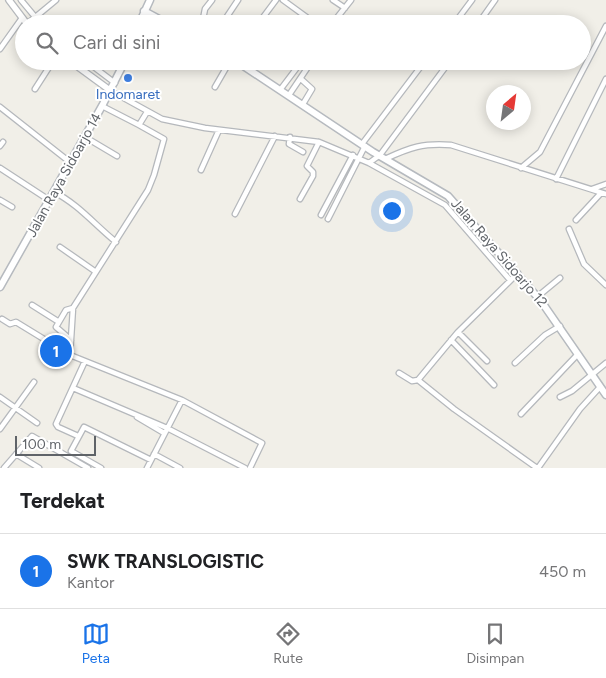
<!DOCTYPE html>
<html lang="id">
<head>
<meta charset="utf-8">
<style>
  body { margin:0; font-family:Figtree,sans-serif; background:#f6f6f6; color:#202124 }
  .compass { position:absolute; left:486px; top:85px; width:45px; height:45px; border-radius:50%; background:#fff; box-shadow:0 2px 12px #0003; rotate:29deg }
  .scale { position:absolute; left:15px; bottom:12px; width:81px; box-sizing:border-box; padding-left:5px; border:2px solid #5f6368; border-top:0; font-size:14px; line-height:18px; white-space:nowrap; color:#5f6368; -webkit-text-stroke:4px #fff; paint-order:stroke }
  .you { position:absolute; left:391px; top:210px; width:18px; height:18px; margin:-12px; border:4px solid #fff; border-radius:50%; background:#1a73e8; box-shadow:0 0 0 8px #1a73e833 }
  .badge { display:grid; place-items:center; width:32px; height:32px; border-radius:50%; background:#1a73e8; color:#fff; font-size:16px; font-weight:700 }
  .pin { position:absolute; translate:-50% -50%; border:2px solid #fff; box-shadow:0 1px 5px #0006 }
  .list { margin:0; padding:0; list-style:none }
  h2 { display:flex; justify-content:space-between; align-items:center; height:65px; margin:0; padding:0 20px; font-size:21px }
  h2 small { font-size:16px; font-weight:400; color:#757577 }
  .list li { display:grid; grid-template-columns:32px 1fr auto; gap:15px; align-items:center; box-sizing:border-box; height:75px; padding:0 20px; border-top:1px solid #e0e0e0 }
  .list b { display:block; font-size:19px; white-space:nowrap }
  .list p { margin:0; font-size:16px; white-space:nowrap; color:#757577 }
  .list em { font-size:16px; font-style:normal; color:#757577 }
  .icon { flex:none; width:28px; height:28px; fill:none; stroke:currentColor; stroke-width:2; stroke-linecap:round; stroke-linejoin:round }
  .map { position:relative; flex:none; width:606px; height:468px; overflow:hidden }
  .search { position:absolute; background:#fff; box-shadow:0 2px 12px #0003; left:15px; right:15px; top:15px; height:55px; display:flex; align-items:center; gap:12px; box-sizing:border-box; padding:0 18px; border-radius:28px; color:#757577; font-size:19px }
  .sheet { height:140px; background:#fff }
  nav { display:flex; justify-content:space-around; align-items:center; box-sizing:border-box; height:70px; border-top:1px solid #e0e0e0; background:#fff; font-size:14px; color:#757577 }
  nav a { display:grid; justify-items:center; gap:2px }
  nav .on { color:#1a73e8 }
  .map>svg:first-child { display:block }
  .lines { fill:none; stroke-linecap:round; stroke-linejoin:round }
  .minor-casing { stroke:#b5b8bc; stroke-width:7 }
  .tertiary-casing { stroke:#b5b8bc; stroke-width:8 }
  .secondary-casing { stroke:#b6babf; stroke-width:9 }
  .minor { stroke:#fff; stroke-width:4.5 }
  .tertiary { stroke:#fff; stroke-width:5.5 }
  .secondary { stroke:#fff; stroke-width:6 }
  .shop-dot { fill:#3f7fe0; stroke:#fff; stroke-width:2 }
  .labels { text-anchor:middle; dominant-baseline:central; stroke-width:4; stroke-linejoin:round; paint-order:stroke }
  .shop-label { font-size:14px; fill:#366cbe; stroke:#fff }
  .street-label { font-size:14px; fill:#5f6368; stroke:#fff }
</style>
</head>
<body>
<div class="map">
<svg width="606" height="468" viewBox="0 0 606 468">
  <rect width="100%" height="100%" fill="#f1efe8"/>
  <g class="lines">
    <defs>
      <path id="minor" d="M21 0 41 24
        M283 0 316 24
        M333 0 345 8
        M27 24 56 0
        M202 24 205 9 212 0
        M222 24 238 0
        M258 24 276 0
        M332 24 351 0
        M454 24 472 0
        M478 24 495 0
        M0 49 22 18
        M86 61 115 83
        M175 64 177 61
        M301 79 312 89 303 104
        M215 87 230 61
        M35 89 53 61
        M280 90 302 61
        M111 91 162 119 205 128 319 142 369 163 445 205 510 280
        M289 95 312 61
        M102 106 139 125
        M0 107 71 163
        M147 112 139 125 164 139 154 175 148 190 73 308 70 355 182 400 262 443 250 468
        M85 137 117 156
        M290 137 289 144 303 152
        M362 144 425 61
        M0 146 3 142
        M385 159C411 147 423 143 451 145L606 194
        M369 163 380 155 450 61
        M0 168 49 200
        M521 168 540 152 606 26
        M201 170 219 130
        M556 179 606 79
        M592 189 606 184
        M54 192C78 204 95 225 116 242
        M300 199 313 176V172L307 166 319 142
        M0 200 12 207
        M235 214 275 136
        M321 215 353 155
        M328 219 365 146
        M576 220 601 193
        M569 229 584 264 606 285
        M60 247 96 272
        M518 273 458 332 418 380 454 409 537 468
        M537 297 560 278
        M32 305 59 322
        M2 319 10 324 16 322 70 355
        M458 332 487 361
        M71 340 56 327 66 310 73 308
        M451 340 494 385
        M515 363 545 335 560 326
        M399 373 412 381 418 380
        M73 388 167 428 245 468
        M0 397 37 423
        M560 397 572 391 606 363
        M521 414 578 354
        M137 417 164 433
        M0 429 34 382
        M78 436 58 427 56 424 85 361
        M16 454 39 468
        M154 454 180 468
        M4 468 32 436 88 468
        M101 468 71 451 84 427 151 460
        M147 468 182 400
        M538 468 580 409 600 387"/>
      <path id="tertiary" d="M9 0 27 24
        M70 61 111 91"/>
      <path id="secondary" d="M144 11 168 24
        M139 24 150 0
        M236 61 373 152 448 196 541 301 606 395
        M0 287 102 106 125 61"/>
    </defs>
    <use href="#minor" class="minor-casing"/>
    <use href="#tertiary" class="tertiary-casing"/>
    <use href="#secondary" class="secondary-casing"/>
    <use href="#minor" class="minor"/>
    <use href="#tertiary" class="tertiary"/>
    <use href="#secondary" class="secondary"/>
  </g>
  <circle class="shop-dot" cx="128" cy="78" r="5"/>
  <g class="labels">
    <g class="shop-label">
      <text x="128" y="94">Indomaret</text>
    </g>
    <g class="street-label">
      <text transform="translate(64 175) rotate(-61)">Jalan Raya Sidoarjo 14</text>
      <text transform="translate(499 253) rotate(49)">Jalan Raya Sidoarjo 12</text>
    </g>
  </g>
</svg>
<svg class="compass" viewBox="-18 -18 36 36"><path d="M0-13l5 13h-10z" fill="#e53935"/><path d="M0 13l5-13h-10z" fill="#757577"/></svg>
<div class="scale">100 m</div>
<div class="you"></div>
<div class="pin badge" style="left:56px;top:351px">1</div>
<div class="search"><svg class="icon" aria-label="search" viewBox="0 0 24 24"><circle cx="10" cy="10" r="6"/><path d="M15 15l6 6"/></svg>Cari di sini</div>
</div>
<section class="sheet">
<h2>Terdekat<small></small></h2>
<ul class="list">
<li><span class="badge">1</span><div><b>SWK TRANSLOGISTIC</b><p>Kantor</p></div><em>450 m</em></li>
</ul>
</section>
<nav>
<a class="on"><svg class="icon" aria-label="map" viewBox="0 0 24 24"><path d="M3 6l6-2 6 2 6-2v14l-6 2-6-2-6 2zM9 4v14M15 6v14"/></svg>Peta</a>
<a><svg class="icon" aria-label="directions" viewBox="0 0 24 24"><path d="M12 3l9 9-9 9-9-9zM9 14v-3h6M13 9l2 2-2 2"/></svg>Rute</a>
<a><svg class="icon" aria-label="saved" viewBox="0 0 24 24"><path d="M7 4h10v16l-5-4-5 4z"/></svg>Disimpan</a>
</nav>
</body>
</html>
